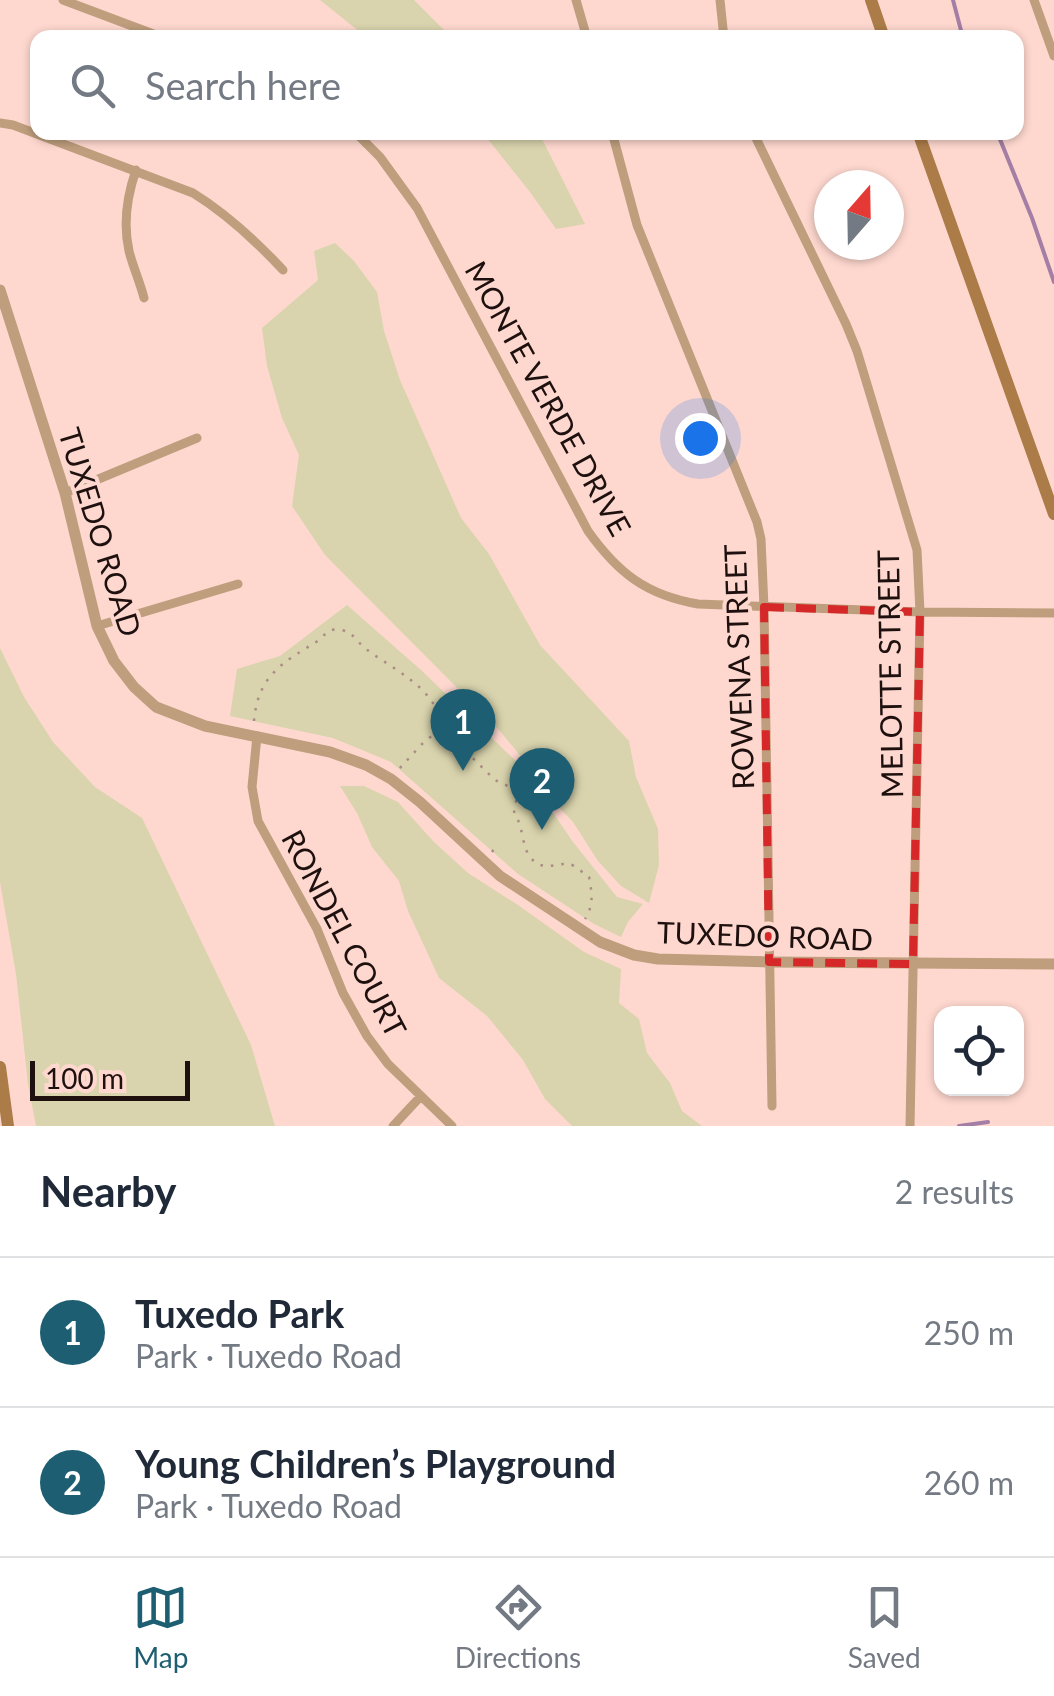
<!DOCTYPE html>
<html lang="en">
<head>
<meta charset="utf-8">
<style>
  body { margin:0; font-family:Lato,sans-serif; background:#f6f6f7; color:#1f2937 }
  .controls { position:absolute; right:30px; bottom:30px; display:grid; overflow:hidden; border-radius:20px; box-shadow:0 2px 8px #0004 }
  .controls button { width:90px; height:90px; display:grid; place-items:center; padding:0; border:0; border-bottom:2px solid #e0e1e3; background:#fff; color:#1f2937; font:50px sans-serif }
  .compass { position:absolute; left:814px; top:170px; width:90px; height:90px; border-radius:50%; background:#fff; box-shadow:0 2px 8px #0004; rotate:20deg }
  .scale { position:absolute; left:30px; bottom:25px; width:160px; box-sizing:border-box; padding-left:10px; border:5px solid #1d100e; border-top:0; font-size:28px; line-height:35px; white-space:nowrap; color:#1d100e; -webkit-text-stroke:8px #fed8cf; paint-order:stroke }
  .you { position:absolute; left:700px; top:438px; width:35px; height:35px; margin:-25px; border:8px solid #fff; border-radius:50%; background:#1a73e8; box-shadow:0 0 0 15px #1a73e833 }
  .badge { display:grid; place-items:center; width:65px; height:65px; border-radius:50%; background:#1e5e73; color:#fff; font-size:32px; font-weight:700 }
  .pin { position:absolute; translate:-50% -82px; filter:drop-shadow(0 2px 5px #0008) }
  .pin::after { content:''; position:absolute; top:52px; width:35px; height:30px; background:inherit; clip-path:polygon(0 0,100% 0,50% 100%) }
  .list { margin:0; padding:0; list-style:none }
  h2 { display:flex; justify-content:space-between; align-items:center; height:130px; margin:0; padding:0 40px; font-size:42px }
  h2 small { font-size:32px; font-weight:400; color:#747a83 }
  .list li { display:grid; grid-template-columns:65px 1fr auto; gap:30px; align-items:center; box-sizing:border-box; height:150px; padding:0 40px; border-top:2px solid #e0e1e3 }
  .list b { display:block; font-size:38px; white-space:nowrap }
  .list p { margin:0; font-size:32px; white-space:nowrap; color:#747a83 }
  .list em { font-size:32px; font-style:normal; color:#747a83 }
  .icon { flex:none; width:55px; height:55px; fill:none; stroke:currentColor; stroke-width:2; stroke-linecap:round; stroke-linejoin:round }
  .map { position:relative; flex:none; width:1054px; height:1126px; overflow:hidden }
  .search { position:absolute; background:#fff; box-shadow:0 2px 8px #0004; left:30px; right:30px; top:30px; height:110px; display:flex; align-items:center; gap:25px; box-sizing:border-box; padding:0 35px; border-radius:20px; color:#747a83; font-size:38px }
  .sheet { height:430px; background:#fff }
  nav { display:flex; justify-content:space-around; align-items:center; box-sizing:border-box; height:140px; border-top:2px solid #e0e1e3; background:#fff; font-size:28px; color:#747a83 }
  nav a { display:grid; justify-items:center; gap:5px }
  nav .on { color:#1e5e73 }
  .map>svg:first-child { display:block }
  .green { fill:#d9d4ad }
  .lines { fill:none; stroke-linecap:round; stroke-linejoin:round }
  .stream { stroke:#a47ea5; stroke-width:4 }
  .path { stroke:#a98c86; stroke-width:2.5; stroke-dasharray:2.5 8; stroke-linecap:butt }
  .minor { stroke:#be9e7d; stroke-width:9 }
  .tertiary { stroke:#be9e7d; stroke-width:11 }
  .secondary { stroke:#ab7c48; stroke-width:12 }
  .marked { fill:none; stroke:#d62828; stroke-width:8; stroke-dasharray:20 12; stroke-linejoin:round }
  .labels { text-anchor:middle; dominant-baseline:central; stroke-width:8; stroke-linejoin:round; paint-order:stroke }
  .street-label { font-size:30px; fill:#1d100e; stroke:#fed8cf }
</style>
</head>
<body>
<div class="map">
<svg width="1054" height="1126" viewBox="0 0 1054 1126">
  <rect width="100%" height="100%" fill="#fed8cf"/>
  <path class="green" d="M320 0H414L447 33 457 37H366Z
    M483 133H539L585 224 556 229 530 192Z
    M335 243 354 261 377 292 384 331 400 380 461 518 489 554 540 645 629 741 636 777 658 829 659 865 649 903 621 886 598 861 573 822 548 796 533 771 499 730 325 555 292 506 299 455 282 418 267 366 262 328 318 280 314 251Z
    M347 605 421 670 521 766 573 842 617 897 643 904 628 922 621 937 594 924 518 874 391 762 333 738 230 716 237 669 280 656Z
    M0 648 24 697 53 742 95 787 142 818 251 1045 275 1126H36L28 1084 16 974 0 882Z
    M340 786H364L398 802 433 841 468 873 518 905 584 952 621 969 619 1003 639 1019 647 1053 670 1083 682 1111 702 1126H572L545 1099 523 1060 487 1016 439 978 408 911 399 881 372 847 357 813Z"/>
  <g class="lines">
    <path class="stream" d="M953 0 963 38
      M997 132 1032 218 1054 282
      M959 1126 988 1122"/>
    <path class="path" d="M254 721C258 674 284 662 321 639 326 632 331 628 341 630 353 632 357 642 366 649 395 671 437 688 442 728L423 743 399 769
      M443 729 495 780 510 787 517 796 514 813C524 826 521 847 531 858 542 872 556 863 569 864 575 865 584 874 589 877 592 893 594 905 585 919
      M492 852 496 846"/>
    <path class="minor" d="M63 0 164 38
      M576 0 587 38
      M720 0 724 38
      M1034 0 1054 56
      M0 123 13 125 193 193C227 214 255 240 283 270
      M355 132 380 157 417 208 588 531C618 573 646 595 698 604L920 612 1054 613
      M612 132 637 225 757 522 761 539 764 607 772 1106
      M753 132 846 324 857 351 917 550 920 612 910 1126
      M136 170C127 196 123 224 129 251 133 267 140 282 144 298
      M65 493 197 438
      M97 626 238 584
      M257 736 252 787 258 821 317 929 343 993 367 1036 388 1064 452 1126
      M393 1126 421 1096"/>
    <path class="tertiary" d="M0 290 65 493 97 626 114 661 134 687 156 707 205 726 330 752 366 765 391 779 420 802 500 876 600 942 634 955 658 959 769 962 1054 964"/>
    <path class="secondary" d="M871 0 884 38
      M918 132 1054 514
      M0 1067 8 1126"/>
  </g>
  <path class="marked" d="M764 607 920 612 913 964 769 962Z"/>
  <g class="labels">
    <g class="street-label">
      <text transform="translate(549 398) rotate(61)">MONTE VERDE DRIVE</text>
      <text transform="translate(101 532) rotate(73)">TUXEDO ROAD</text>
      <text transform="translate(738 667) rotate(-92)">ROWENA STREET</text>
      <text transform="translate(889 674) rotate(-91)">MELOTTE STREET</text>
      <text transform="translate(345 933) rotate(62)">RONDEL COURT</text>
      <text transform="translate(765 935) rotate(2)">TUXEDO ROAD</text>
    </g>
  </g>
</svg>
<div class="controls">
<button><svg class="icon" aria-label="locate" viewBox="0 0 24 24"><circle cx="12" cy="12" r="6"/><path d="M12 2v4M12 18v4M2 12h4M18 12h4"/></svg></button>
</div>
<svg class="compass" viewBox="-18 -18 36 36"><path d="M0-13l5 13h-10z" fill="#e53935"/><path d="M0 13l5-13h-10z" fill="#747a83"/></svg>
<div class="scale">100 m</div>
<div class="you"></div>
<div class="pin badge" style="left:463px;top:771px">1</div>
<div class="pin badge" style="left:542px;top:830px">2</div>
<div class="search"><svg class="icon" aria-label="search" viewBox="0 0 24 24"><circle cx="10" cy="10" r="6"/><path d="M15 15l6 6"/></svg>Search here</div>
</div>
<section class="sheet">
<h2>Nearby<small>2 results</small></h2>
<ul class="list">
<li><span class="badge">1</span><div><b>Tuxedo Park</b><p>Park · Tuxedo Road</p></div><em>250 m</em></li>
<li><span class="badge">2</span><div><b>Young Children’s Playground</b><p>Park · Tuxedo Road</p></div><em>260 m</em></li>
</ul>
</section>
<nav>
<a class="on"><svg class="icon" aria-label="map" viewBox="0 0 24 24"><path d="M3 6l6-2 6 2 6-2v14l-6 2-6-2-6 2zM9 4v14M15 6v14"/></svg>Map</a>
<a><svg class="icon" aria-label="directions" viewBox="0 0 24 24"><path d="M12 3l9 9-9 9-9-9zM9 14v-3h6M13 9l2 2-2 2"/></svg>Directions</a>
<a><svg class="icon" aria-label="saved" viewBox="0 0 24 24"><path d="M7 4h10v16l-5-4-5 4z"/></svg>Saved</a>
</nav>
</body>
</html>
